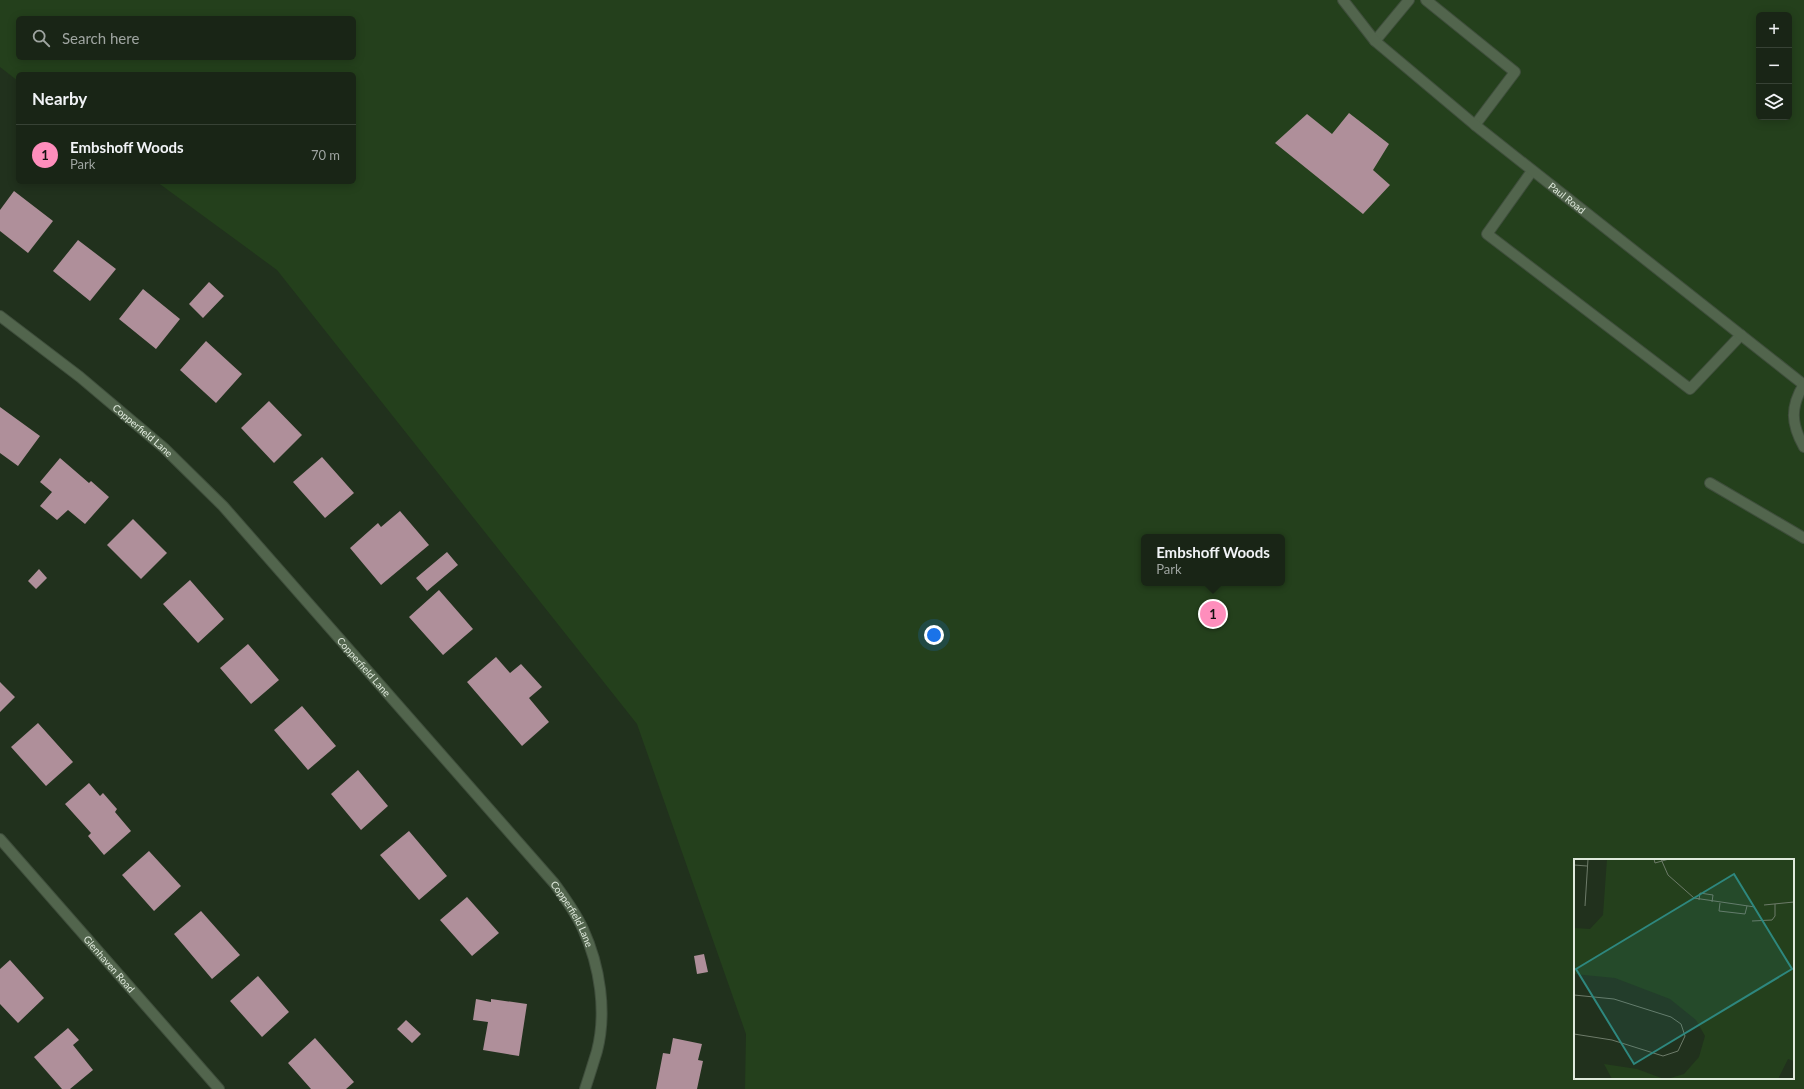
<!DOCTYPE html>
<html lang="en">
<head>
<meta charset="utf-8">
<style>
  body { margin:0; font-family:Lato,sans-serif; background:#222d1f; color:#f1f3f6 }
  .controls { position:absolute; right:12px; top:12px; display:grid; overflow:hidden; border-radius:6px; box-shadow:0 2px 10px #0003 }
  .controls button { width:36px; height:36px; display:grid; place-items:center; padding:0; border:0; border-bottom:1px solid #374235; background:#192516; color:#f1f3f6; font:20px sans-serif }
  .you { position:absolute; left:934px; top:635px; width:14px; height:14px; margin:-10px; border:3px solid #fff; border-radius:50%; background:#1a73e8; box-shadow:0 0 0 6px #1a73e833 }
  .badge { display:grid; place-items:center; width:26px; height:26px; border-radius:50%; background:#fe8ebc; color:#111; font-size:13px; font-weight:700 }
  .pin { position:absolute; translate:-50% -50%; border:2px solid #fff; box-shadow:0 1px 4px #0006 }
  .popup { position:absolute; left:1141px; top:534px; width:144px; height:52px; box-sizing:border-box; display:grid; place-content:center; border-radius:6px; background:#192516; filter:drop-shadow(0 1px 3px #0005); font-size:13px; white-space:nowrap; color:#9fa5a1 }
  .popup b { font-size:15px; color:#f1f3f6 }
  .popup::after { content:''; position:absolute; left:50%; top:100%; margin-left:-8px; border:8px solid transparent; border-top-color:#192516 }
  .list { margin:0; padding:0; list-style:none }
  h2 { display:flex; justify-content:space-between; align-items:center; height:52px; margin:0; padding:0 16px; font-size:17px }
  h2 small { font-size:13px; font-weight:400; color:#9fa5a1 }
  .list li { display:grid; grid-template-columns:26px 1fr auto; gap:12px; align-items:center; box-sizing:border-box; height:60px; padding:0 16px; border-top:1px solid #374235 }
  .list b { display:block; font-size:15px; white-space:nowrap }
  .list p { margin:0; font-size:13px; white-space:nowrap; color:#9fa5a1 }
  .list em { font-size:13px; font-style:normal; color:#9fa5a1 }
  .icon { flex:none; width:22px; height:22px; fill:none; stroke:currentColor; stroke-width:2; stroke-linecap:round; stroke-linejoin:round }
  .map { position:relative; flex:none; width:1804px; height:1089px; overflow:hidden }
  .search { position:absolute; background:#192516; box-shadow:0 2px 10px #0003; left:16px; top:16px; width:340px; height:44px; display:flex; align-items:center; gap:10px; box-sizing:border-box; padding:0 14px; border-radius:6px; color:#9fa5a1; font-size:15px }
  .panel { position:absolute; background:#192516; box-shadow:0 2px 10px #0003; left:16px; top:72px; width:340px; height:112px; border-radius:6px }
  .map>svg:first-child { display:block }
  .green { fill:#24401c; fill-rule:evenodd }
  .building { fill:#af8f9a }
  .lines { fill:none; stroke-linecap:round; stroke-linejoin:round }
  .lane-casing { stroke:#3f4e3c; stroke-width:12 }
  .street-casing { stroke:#3f4e3c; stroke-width:12 }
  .lane { stroke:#52654d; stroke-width:10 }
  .street { stroke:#52654d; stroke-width:10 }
  .labels { text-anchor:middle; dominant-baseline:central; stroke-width:4; stroke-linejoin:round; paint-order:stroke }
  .street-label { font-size:10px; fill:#dfe9dc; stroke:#21311d }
  .inset-road { fill:none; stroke:#6d7b69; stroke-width:1 }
  .view { fill:#2e877e; fill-opacity:0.15; stroke:#2e877e; stroke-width:2 }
  .inset-edge { fill:none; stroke:#dfe9dc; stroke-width:2 }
</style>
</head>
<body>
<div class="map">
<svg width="1804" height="1089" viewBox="0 0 1804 1089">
  <rect width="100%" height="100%" fill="#21311d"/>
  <path class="green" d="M0 0H1804V1089H745L746 1034 637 724 277 270 157 182H354V74H18V81L0 67ZM1759 15H1789V117H1759ZM18 18H354V58H18ZM1144 537H1282V583H1144ZM1575 860H1793V1078H1575Z"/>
  <path class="building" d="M1349 113 1389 144 1373 170 1390 185 1363 214 1275 143 1307 114 1332 134Z
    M14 191 53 221 28 253 0 231V210Z
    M78 240 116 269 90 301 53 271Z
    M209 282 224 296 203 318 189 304Z
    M143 289 180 319 156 349 119 319Z
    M206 341 242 374 216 403 180 370Z
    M269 401 302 435 274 463 241 428Z
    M0 407 40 436 18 466 0 453Z
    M322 457 354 493 325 518 293 482Z
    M60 458 89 483 91 481 109 497 85 524 68 510 57 520 40 506 52 492 40 482Z
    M400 511 429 545 381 585 350 548 378 523 381 527Z
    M133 519 167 553 141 579 107 545Z
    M447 552 458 565 427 591 416 578Z
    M39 569 47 578 36 589 28 581Z
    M190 580 224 619 198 643 163 604Z
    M439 590 473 629 443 655 409 617Z
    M248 644 279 680 251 704 220 668Z
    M496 657 510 673 521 664 542 687 529 698 549 722 522 746 467 682Z
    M0 682 15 697 0 712Z
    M302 706 336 746 308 770 274 730Z
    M38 723 73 762 46 786 11 747Z
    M358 770 388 806 361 830 331 794Z
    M89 783 100 796 103 793 117 809 115 812 131 831 104 855 88 836 91 833 65 804Z
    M409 831 447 876 419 900 380 855Z
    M149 851 181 886 154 911 122 875Z
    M467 897 499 933 472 956 440 920Z
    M201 911 240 955 212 979 174 934Z
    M704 954 708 972 697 974 694 956Z
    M10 960 44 998 18 1023 0 1004V969Z
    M258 976 289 1012 262 1037 230 1001Z
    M476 999 491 1002V999L527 1004 519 1056 483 1050 488 1022 473 1020Z
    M406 1020 421 1034 412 1043 397 1029Z
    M68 1028 79 1040 73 1045 93 1070 70 1089H62L34 1057Z
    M315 1038 354 1082 346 1089H311L288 1063Z
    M673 1038 702 1044 698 1060 703 1061 697 1089H656L663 1053 670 1054Z"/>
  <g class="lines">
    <defs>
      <path id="lane" d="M1426 0 1515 72 1475 125
        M1375 41 1409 0
        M1532 171 1487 234 1690 389 1741 335
        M1710 483 1804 538"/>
      <g id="street">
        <path id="s1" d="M1343 0 1375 41 1475 125 1803 384"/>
        <path id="s2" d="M0 316 80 377 164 448 223 506 554 883C565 898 576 913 583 929 600 966 607 1012 597 1051 593 1064 589 1077 585 1089"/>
        <path d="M1804 384C1790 407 1791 424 1804 447"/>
        <path id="s3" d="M0 839 219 1089"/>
      </g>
    </defs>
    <use href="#lane" class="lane-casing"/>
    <use href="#street" class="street-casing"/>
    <use href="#lane" class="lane"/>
    <use href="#street" class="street"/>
  </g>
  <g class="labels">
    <g class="street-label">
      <text stroke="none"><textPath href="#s1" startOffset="300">Paul Road</textPath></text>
      <text stroke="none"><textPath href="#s2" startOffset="183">Copperfield Lane</textPath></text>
      <text stroke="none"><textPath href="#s2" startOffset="507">Copperfield Lane</textPath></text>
      <text stroke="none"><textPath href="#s2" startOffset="831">Copperfield Lane</textPath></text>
      <text stroke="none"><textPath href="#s3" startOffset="166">Glenhaven Road</textPath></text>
    </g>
  </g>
  <g transform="translate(1574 859)">
    <rect width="220" height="220" fill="#21311d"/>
    <path d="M33 0H220V202L214 200 204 220H93L110 215 125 198 131 177 122 161 96 140 41 119 0 115V69L16 70 29 56ZM30 205 63 210 90 220H38Z" fill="#24401c"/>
    <path class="inset-road" d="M80 0 81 4 95 0M87 0 94 16 120 39 181 48M0 6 13 7M125 41 126 34 139 36 138 43M146 44 145 52 171 55 173 47M190 46 220 43M11 47 14 0M178 62 198 61 201 57V45M0 136 40 140 97 158 107 165 111 177 104 192 89 197 38 181 0 175"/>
    <path class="view" d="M160 15 218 110 60 205 2 110Z"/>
    <rect width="220" height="220" class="inset-edge"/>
  </g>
</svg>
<div class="controls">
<button>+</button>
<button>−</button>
<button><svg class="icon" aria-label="layers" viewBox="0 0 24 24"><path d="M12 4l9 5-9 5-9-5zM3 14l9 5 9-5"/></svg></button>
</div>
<div class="you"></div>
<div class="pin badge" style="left:1213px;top:614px">1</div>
<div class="popup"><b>Embshoff Woods</b>Park</div>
<div class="search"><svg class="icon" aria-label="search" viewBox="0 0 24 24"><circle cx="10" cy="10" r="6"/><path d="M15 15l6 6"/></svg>Search here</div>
<section class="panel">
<h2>Nearby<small></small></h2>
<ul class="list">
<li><span class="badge">1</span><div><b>Embshoff Woods</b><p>Park</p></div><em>70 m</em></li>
</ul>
</section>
</div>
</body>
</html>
